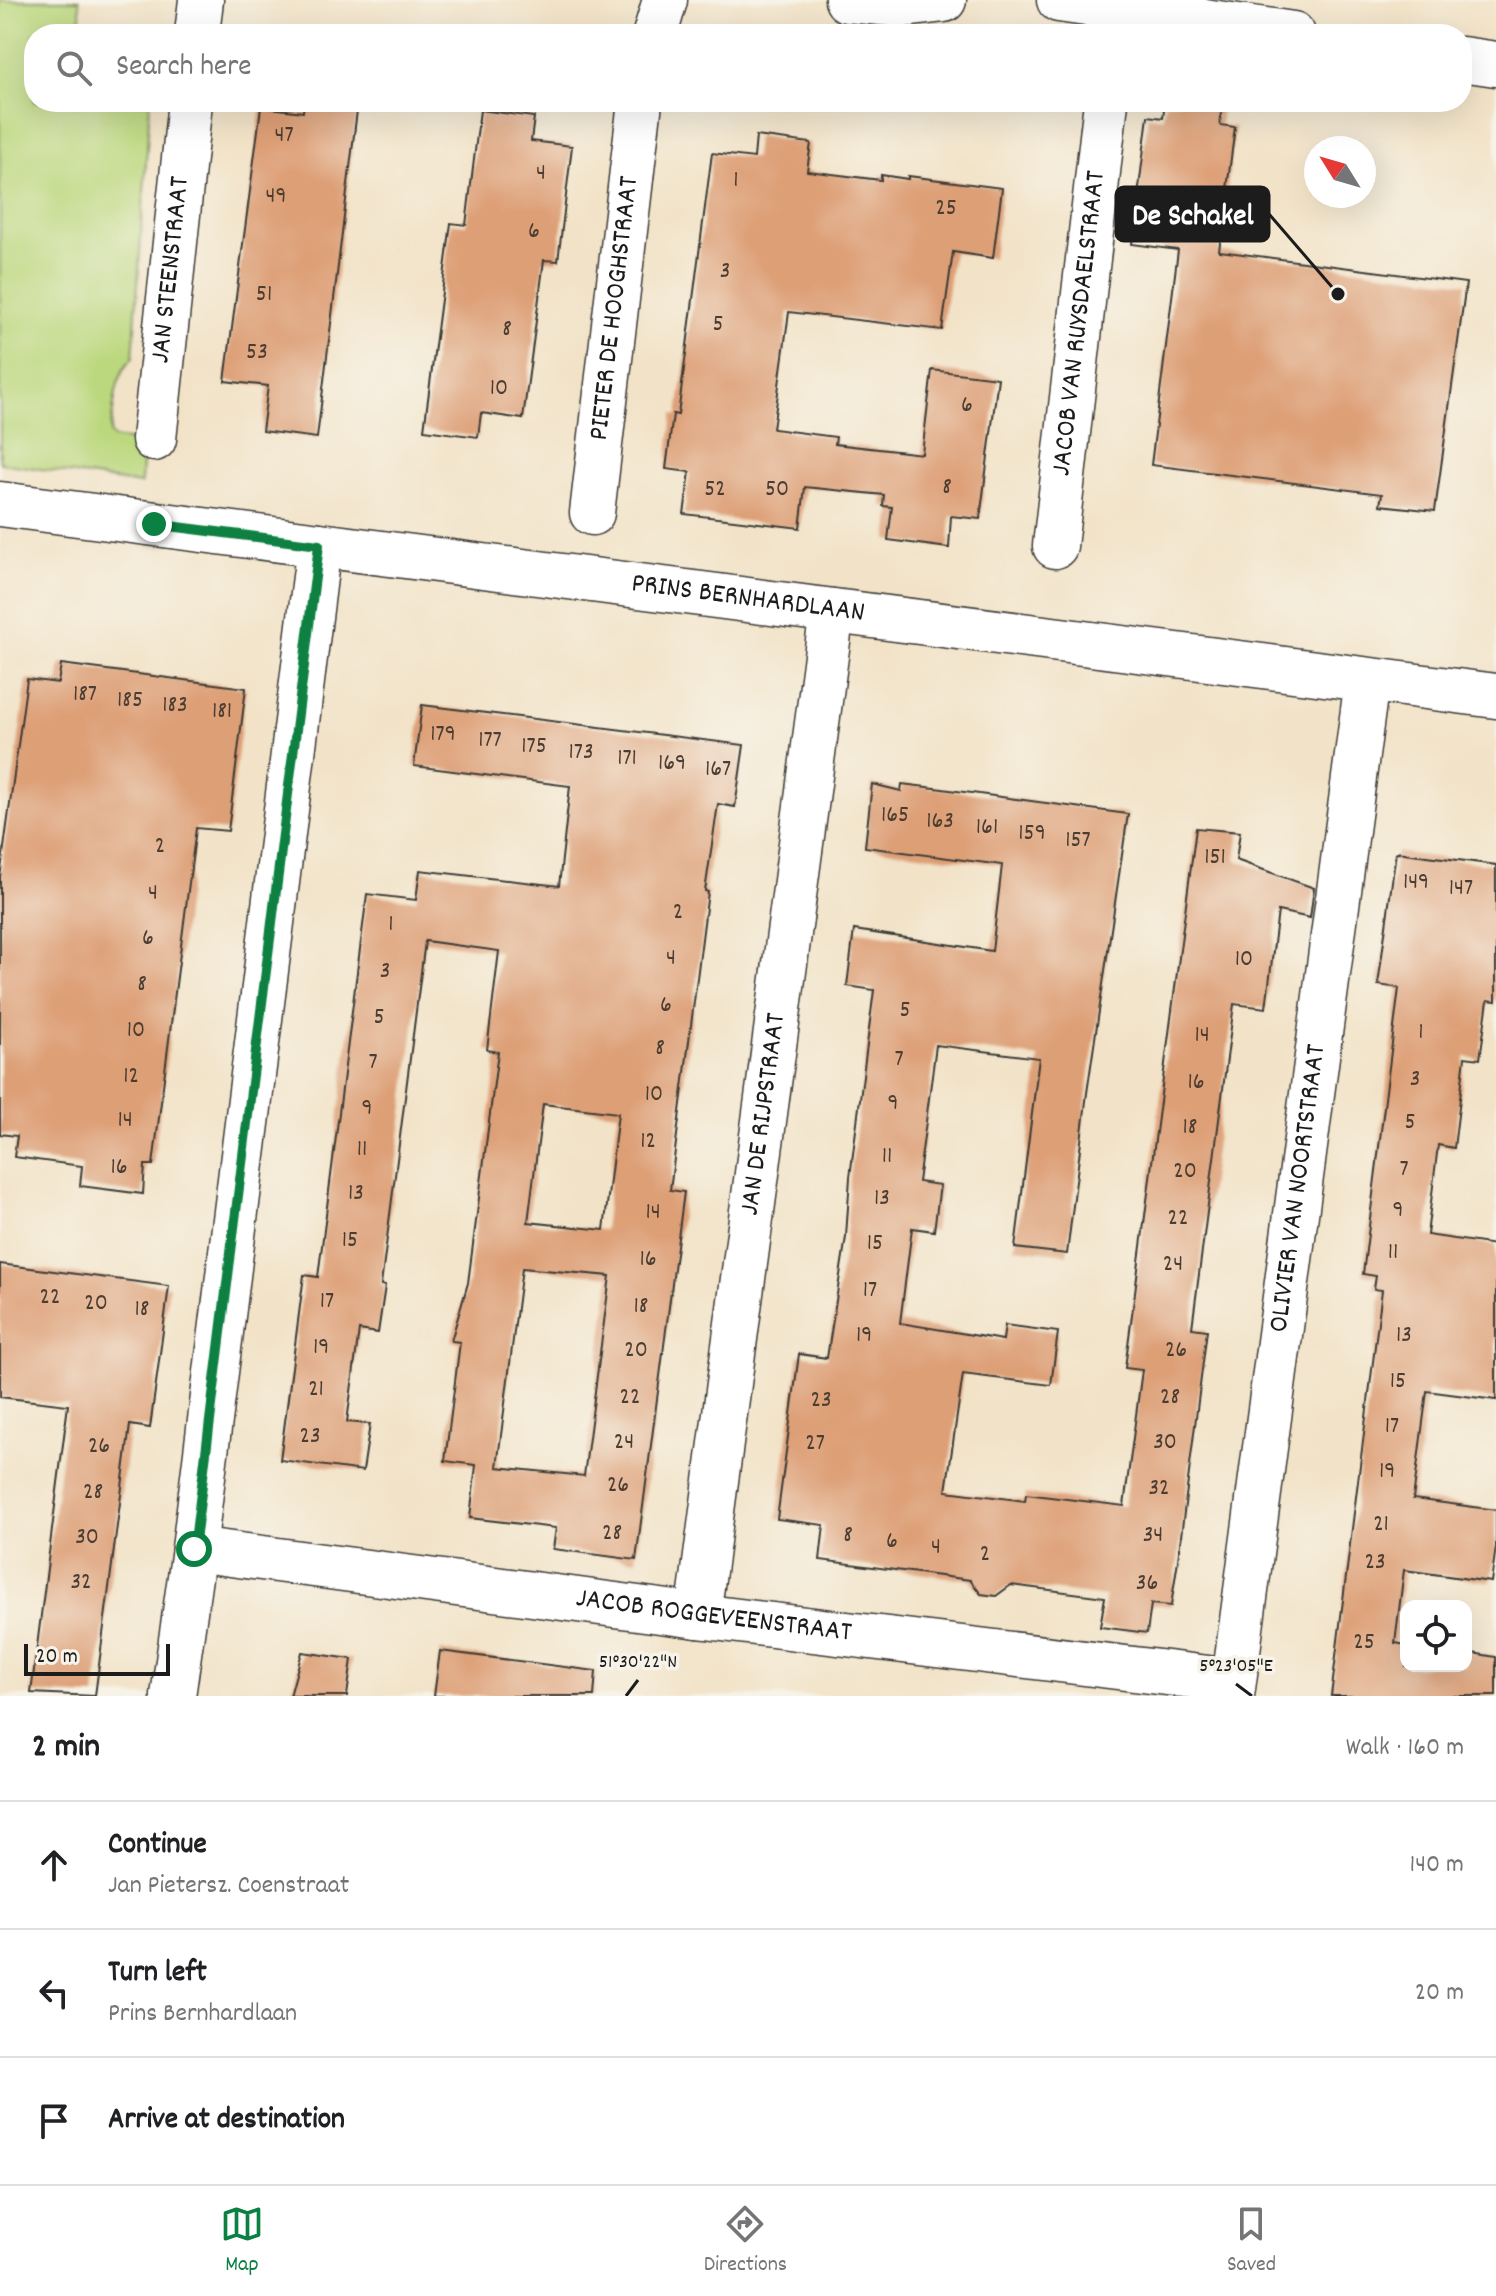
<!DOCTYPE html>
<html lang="en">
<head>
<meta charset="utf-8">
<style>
  body { margin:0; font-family:Dekko,sans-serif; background:#f2f2f2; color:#202124 }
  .controls { position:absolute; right:24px; bottom:24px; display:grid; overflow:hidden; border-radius:16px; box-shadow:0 8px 32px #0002 }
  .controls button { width:72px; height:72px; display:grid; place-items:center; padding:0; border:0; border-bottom:2px solid #e0e0e0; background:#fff; color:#202124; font:40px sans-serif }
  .compass { position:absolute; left:1304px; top:136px; width:72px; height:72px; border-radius:50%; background:#fff; box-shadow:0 8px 32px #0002; rotate:307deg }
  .scale { position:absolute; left:24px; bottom:20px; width:146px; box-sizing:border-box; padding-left:8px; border:4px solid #1c1c1c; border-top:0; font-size:22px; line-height:28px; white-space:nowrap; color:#1c1c1c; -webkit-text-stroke:6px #f7f3e8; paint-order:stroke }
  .stop { position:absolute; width:24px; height:24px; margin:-18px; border:6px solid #0b8043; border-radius:50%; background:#fff }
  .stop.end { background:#0b8043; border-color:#fff; box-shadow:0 2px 8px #0008 }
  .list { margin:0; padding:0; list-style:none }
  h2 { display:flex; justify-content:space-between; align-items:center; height:104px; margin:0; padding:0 32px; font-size:34px }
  h2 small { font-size:26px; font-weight:400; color:#757577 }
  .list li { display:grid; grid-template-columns:52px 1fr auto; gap:24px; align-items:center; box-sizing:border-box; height:128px; padding:0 32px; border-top:2px solid #e0e0e0 }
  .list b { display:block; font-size:30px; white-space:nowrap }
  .list p { margin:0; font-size:26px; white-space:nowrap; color:#757577 }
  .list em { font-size:26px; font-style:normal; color:#757577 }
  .icon { flex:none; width:44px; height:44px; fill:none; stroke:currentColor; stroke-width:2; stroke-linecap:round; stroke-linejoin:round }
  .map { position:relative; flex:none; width:1496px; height:1696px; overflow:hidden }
  .search { position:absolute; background:#fff; box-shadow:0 8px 32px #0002; left:24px; right:24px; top:24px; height:88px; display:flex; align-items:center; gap:20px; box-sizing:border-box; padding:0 28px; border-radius:32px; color:#757577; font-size:30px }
  .sheet { height:488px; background:#fff }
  nav { display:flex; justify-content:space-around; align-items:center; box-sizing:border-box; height:112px; border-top:2px solid #e0e0e0; background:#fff; font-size:22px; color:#757577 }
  nav a { display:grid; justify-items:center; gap:4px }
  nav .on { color:#0b8043 }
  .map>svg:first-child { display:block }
  .green { fill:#bbd87e; stroke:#6c7a4d; stroke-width:2 }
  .building { fill:#dd9f76; fill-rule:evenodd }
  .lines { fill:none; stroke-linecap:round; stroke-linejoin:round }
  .street-casing { stroke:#3c3a36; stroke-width:47 }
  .secondary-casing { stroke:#3c3a36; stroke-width:47 }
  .street { stroke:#fff; stroke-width:44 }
  .secondary { stroke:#fff; stroke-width:44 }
  .route { stroke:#0b8043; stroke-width:10 }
  .ticks { fill:none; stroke:#1c1c1c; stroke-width:3 }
  .labels { text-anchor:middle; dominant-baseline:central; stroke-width:7; stroke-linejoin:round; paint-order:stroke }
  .number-label { font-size:24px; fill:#4c3d32 }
  .street-label { font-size:28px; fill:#1c1c1c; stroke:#f7f3e8 }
  .ticks-label { font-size:20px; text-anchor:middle; fill:#1c1c1c; stroke:#f7f3e8; stroke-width:7; stroke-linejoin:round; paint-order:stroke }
  .leader { fill:none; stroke:#1c1c1c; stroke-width:3 }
  .callout-dot { fill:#1c1c1c; stroke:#f7f3e8; stroke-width:3 }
  .callout { fill:#1c1c1c; stroke:#1c1c1c; stroke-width:3 }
  .callout-label { font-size:30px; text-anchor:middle; font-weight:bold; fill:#fff }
</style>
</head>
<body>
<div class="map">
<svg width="1496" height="1696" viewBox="0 0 1496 1696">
  <rect width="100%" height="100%" fill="#f7f3e8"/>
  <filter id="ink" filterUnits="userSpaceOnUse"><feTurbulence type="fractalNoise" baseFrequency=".0125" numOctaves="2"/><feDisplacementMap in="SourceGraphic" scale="16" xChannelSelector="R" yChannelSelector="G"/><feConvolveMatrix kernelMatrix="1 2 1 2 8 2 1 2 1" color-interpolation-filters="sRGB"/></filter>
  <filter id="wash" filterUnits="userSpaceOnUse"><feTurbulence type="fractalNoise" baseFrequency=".006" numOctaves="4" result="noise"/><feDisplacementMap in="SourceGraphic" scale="32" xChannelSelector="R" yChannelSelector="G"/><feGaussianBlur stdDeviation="1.8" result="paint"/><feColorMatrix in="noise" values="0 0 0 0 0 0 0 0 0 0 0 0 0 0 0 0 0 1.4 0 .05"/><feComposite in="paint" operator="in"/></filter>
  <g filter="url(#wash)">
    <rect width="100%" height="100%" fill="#f2e3c8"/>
    <path class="green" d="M0 0H79L82 31 105 24 113 34H34V102H150L133 358C114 373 114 410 110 433L113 438 143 442 141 484 0 463Z"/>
    <g id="blocks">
      <path class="building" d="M304 102H358L317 438 262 431 268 386 225 381 261 107 303 112Z
        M1165 102H1223L1220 125 1235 127 1219 251 1466 283 1435 511 1380 505 1382 494 1151 465 1178 250 1132 244 1148 116 1163 118Z
        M480 110 534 117 531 141 572 146 558 261 544 260 523 419 481 413 478 437 424 430 451 223 466 225Z
        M756 136 811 143 807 171 881 180V175L908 179V176L1002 188 993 258 953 252 942 330 789 312 773 429 836 437 835 444 922 454 932 370 998 378 980 519 951 516 949 548 888 540 892 507 883 506 884 495 805 487 800 528 684 514 690 472 666 469 673 414 678 415 712 153 754 158Z
        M61 664 246 688 228 831 196 828 153 1165H145L143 1194 80 1186 82 1166 14 1157 17 1136 0 1134V877L27 679 58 683Z
        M422 705 744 745 735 807 718 804 705 891 708 892 670 1190 684 1192 636 1560 553 1549 556 1528 470 1518 476 1465 445 1461 460 1342 451 1341 468 1283 498 1052 487 1050 499 951 425 941 381 1285 385 1286 378 1333 359 1330 347 1422 370 1424 363 1471 280 1460 304 1275 318 1277 367 894 416 900 420 870 559 886 570 786 414 766ZM543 1104 618 1113 604 1230 528 1222ZM522 1268 610 1276 584 1476 497 1467Z
        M872 784 901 791 902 784 935 788 1128 814 1087 1093 1067 1254 1015 1248 1039 1058 936 1045 918 1182 940 1185 934 1231 912 1228 900 1323 1003 1340 1005 1325 1058 1332 1051 1385 963 1374 946 1491 1025 1501 1026 1494 1124 1506 1142 1370 1125 1368 1196 828 1240 832 1236 860 1314 888 1310 918 1278 911 1266 1008 1234 1004 1192 1328 1207 1330 1178 1560 1171 1606 1151 1604 1147 1633 1100 1627 1105 1597 1011 1585 996 1596 981 1594 970 1580 820 1560 824 1525 777 1519 799 1354 827 1358 846 1237 850 1177 874 990 847 986 854 930 992 951 1002 865 865 847Z
        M1396 852 1496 865V1001L1488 1000 1480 1059 1465 1057 1454 1148 1438 1145 1427 1235 1496 1245V1400L1427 1391 1413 1499 1496 1510V1547L1491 1582 1404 1570 1395 1643 1406 1645V1666H1466V1652L1496 1657V1696H1331L1382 1290 1374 1289 1376 1276 1363 1274 1399 988 1378 985Z
        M0 1264 169 1286 150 1428 130 1425 95 1696 31 1693 68 1405 0 1397Z
        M440 1651 596 1671 594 1696H434Z
        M302 1652 352 1659 347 1696H290Z"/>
    </g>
  </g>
  <g filter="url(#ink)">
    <use href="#blocks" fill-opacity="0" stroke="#3c3a36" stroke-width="2"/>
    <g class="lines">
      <defs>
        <g id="street">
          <path d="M847 0 904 5 944 0"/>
          <path d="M1059 0 1293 34"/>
          <path d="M197 34 201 0"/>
          <path d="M655 34 665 0"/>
          <path d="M1462 59 1496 64"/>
          <path id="s1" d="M154 439 190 102"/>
          <path id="s2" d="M592 513 640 102"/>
          <path id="s3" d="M1055 546 1106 102"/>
          <path id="s4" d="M194 1549 698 1616 1233 1681"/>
          <path id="s5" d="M698 1616 832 611"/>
          <path d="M173 1696 194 1549 319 545"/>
          <path id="s6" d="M1232 1696 1367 680"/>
        </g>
        <g id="secondary">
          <path id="s7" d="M0 504 1496 696"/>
        </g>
      </defs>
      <use href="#street" class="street-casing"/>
      <use href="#secondary" class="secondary-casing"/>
      <use href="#street" class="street"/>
      <use href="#secondary" class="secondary"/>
    </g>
  </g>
  <g class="lines" filter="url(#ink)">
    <path class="route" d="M154 524 319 545 194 1549"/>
  </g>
  <path class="ticks" d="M1236 1684 1252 1696M626 1696 638 1680"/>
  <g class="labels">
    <g class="number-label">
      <text x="284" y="136">47</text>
      <text x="541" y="174">4</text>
      <text x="736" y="181">1</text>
      <text x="276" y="197">49</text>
      <text x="946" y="209">25</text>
      <text x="534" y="232">6</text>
      <text x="725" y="272">3</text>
      <text x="264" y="295">51</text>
      <text x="718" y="325">5</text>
      <text x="507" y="330">8</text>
      <text x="257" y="353">53</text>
      <text x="499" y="389">10</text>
      <text x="967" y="406">6</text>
      <text x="947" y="488">8</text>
      <text x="715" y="490">52</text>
      <text x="777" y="490">50</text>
      <text x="85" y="695">187</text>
      <text x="130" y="701">185</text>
      <text x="175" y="706">183</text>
      <text x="222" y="712">181</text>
      <text x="443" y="735">179</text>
      <text x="490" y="741">177</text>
      <text x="534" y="747">175</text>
      <text x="581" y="753">173</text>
      <text x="627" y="759">171</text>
      <text x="672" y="764">169</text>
      <text x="718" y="770">167</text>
      <text x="895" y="816">165</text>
      <text x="940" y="822">163</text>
      <text x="987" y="828">161</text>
      <text x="1032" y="834">159</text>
      <text x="1078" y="841">157</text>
      <text x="160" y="847">2</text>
      <text x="1215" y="858">151</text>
      <text x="1416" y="883">149</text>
      <text x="1461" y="889">147</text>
      <text x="153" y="894">4</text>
      <text x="678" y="913">2</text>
      <text x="391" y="925">1</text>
      <text x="148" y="939">6</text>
      <text x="671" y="959">4</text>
      <text x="1244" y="960">10</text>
      <text x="385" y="972">3</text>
      <text x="142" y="985">8</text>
      <text x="666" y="1006">6</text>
      <text x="905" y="1011">5</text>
      <text x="379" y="1018">5</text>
      <text x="136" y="1031">10</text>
      <text x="1421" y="1033">1</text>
      <text x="1202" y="1036">14</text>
      <text x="660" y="1049">8</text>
      <text x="899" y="1060">7</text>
      <text x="373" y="1063">7</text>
      <text x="131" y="1077">12</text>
      <text x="1415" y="1080">3</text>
      <text x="1196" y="1083">16</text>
      <text x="654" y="1095">10</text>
      <text x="893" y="1104">9</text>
      <text x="367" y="1109">9</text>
      <text x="125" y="1121">14</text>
      <text x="1410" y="1123">5</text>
      <text x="1190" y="1128">18</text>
      <text x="648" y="1142">12</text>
      <text x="362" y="1150">11</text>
      <text x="887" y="1157">11</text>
      <text x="119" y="1168">16</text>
      <text x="1404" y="1170">7</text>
      <text x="1185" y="1172">20</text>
      <text x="356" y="1194">13</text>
      <text x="882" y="1199">13</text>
      <text x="1398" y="1211">9</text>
      <text x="653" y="1213">14</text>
      <text x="1178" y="1219">22</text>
      <text x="350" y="1241">15</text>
      <text x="875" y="1244">15</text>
      <text x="1393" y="1253">11</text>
      <text x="648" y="1260">16</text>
      <text x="1173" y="1265">24</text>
      <text x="870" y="1291">17</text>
      <text x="50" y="1298">22</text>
      <text x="327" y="1302">17</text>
      <text x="96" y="1304">20</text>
      <text x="641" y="1307">18</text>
      <text x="142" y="1310">18</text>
      <text x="864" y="1336">19</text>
      <text x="1404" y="1336">13</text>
      <text x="321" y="1348">19</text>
      <text x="636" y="1351">20</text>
      <text x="1176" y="1351">26</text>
      <text x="1398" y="1382">15</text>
      <text x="316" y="1390">21</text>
      <text x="630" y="1398">22</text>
      <text x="1170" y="1398">28</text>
      <text x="821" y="1401">23</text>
      <text x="1392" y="1427">17</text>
      <text x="310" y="1437">23</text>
      <text x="624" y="1443">24</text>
      <text x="1165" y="1443">30</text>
      <text x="815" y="1444">27</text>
      <text x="99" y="1447">26</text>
      <text x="1387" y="1472">19</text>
      <text x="618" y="1486">26</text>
      <text x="1159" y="1489">32</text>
      <text x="93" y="1493">28</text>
      <text x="1381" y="1525">21</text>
      <text x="612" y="1534">28</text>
      <text x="848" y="1536">8</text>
      <text x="1153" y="1536">34</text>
      <text x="87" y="1538">30</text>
      <text x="892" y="1542">6</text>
      <text x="936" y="1548">4</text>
      <text x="985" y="1555">2</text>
      <text x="1375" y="1563">23</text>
      <text x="81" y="1583">32</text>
      <text x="1147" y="1584">36</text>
      <text x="1364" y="1643">25</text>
    </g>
    <g class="street-label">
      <text stroke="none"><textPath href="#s1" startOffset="170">JAN STEENSTRAAT</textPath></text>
      <text stroke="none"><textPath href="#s2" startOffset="206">PIETER DE HOOGHSTRAAT</textPath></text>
      <text stroke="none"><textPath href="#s3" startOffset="224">JACOB VAN RUYSDAELSTRAAT</textPath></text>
      <text stroke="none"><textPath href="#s7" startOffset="754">PRINS BERNHARDLAAN</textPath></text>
      <text stroke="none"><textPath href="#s5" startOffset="506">JAN DE RIJPSTRAAT</textPath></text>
      <text stroke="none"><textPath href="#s6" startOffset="512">OLIVIER VAN NOORTSTRAAT</textPath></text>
      <text stroke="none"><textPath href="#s4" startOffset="524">JACOB ROGGEVEENSTRAAT</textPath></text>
    </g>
  </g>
  <g class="ticks-label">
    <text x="638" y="1667">51°30'22"N</text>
    <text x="1236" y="1671">5°23'05"E</text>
  </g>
  <path class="leader" d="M1338 294L1269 214"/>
  <circle class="callout-dot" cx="1338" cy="294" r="8"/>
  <rect class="callout" x="1116" y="187" width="153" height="54" rx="8"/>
  <g class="callout-label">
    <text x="1193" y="224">De Schakel</text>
  </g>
</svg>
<div class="controls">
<button><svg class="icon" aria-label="locate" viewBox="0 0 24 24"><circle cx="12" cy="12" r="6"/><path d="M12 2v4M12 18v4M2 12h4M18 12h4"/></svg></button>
</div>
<svg class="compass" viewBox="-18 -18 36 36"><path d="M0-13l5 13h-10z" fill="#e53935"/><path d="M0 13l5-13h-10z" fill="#757577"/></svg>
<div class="scale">20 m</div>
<div class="stop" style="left:194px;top:1549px"></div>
<div class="stop end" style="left:154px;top:524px"></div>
<div class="search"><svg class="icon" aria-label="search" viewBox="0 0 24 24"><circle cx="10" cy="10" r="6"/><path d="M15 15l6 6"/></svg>Search here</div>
</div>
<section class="sheet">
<h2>2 min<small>Walk · 160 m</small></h2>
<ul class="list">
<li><svg class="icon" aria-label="ahead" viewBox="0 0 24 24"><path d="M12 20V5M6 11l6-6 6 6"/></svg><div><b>Continue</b><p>Jan Pietersz. Coenstraat</p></div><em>140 m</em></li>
<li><svg class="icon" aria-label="left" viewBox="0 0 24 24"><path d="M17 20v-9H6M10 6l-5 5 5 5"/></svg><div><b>Turn left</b><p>Prins Bernhardlaan</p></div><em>20 m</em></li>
<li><svg class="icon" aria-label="arrive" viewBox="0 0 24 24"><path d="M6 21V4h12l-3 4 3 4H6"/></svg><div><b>Arrive at destination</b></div></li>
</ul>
</section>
<nav>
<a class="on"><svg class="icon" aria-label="map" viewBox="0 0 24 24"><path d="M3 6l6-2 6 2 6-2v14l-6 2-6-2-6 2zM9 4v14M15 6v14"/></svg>Map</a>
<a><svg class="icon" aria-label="directions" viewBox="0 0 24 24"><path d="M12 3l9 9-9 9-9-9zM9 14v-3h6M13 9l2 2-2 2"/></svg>Directions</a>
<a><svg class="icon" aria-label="saved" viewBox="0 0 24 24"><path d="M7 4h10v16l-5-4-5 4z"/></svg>Saved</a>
</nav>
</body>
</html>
